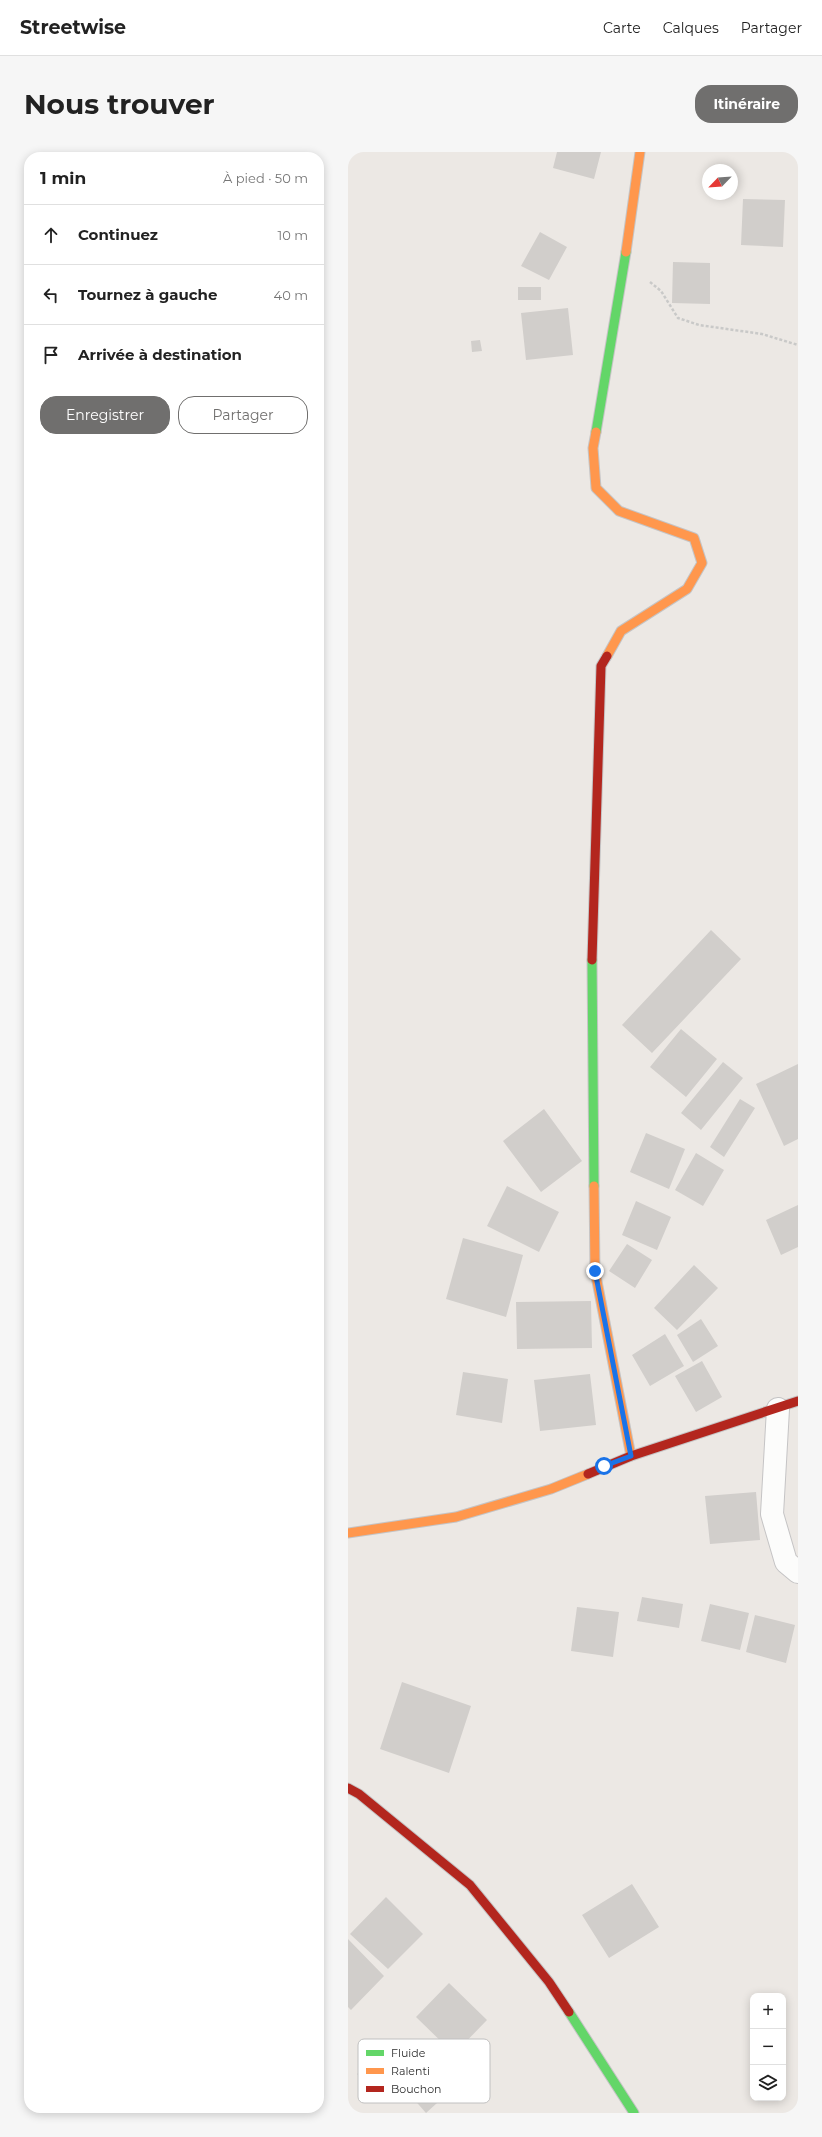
<!DOCTYPE html>
<html lang="fr">
<head>
<meta charset="utf-8">
<style>
  body { margin:0; font-family:Montserrat,sans-serif; background:#f6f6f6; color:#222 }
  .controls { position:absolute; right:12px; bottom:12px; display:grid; overflow:hidden; border-radius:8px; box-shadow:0 2px 10px #0003 }
  .controls button { width:36px; height:36px; display:grid; place-items:center; padding:0; border:0; border-bottom:1px solid #e0e0e0; background:#fff; color:#222; font:20px sans-serif }
  .compass { position:absolute; left:354px; top:12px; width:36px; height:36px; border-radius:50%; background:#fff; box-shadow:0 2px 10px #0003; rotate:245deg }
  .stop { position:absolute; width:12px; height:12px; margin:-9px; border:3px solid #1a73e8; border-radius:50%; background:#fff }
  .stop.end { background:#1a73e8; border-color:#fff; box-shadow:0 1px 4px #0008 }
  .list { margin:0; padding:0; list-style:none }
  h2 { display:flex; justify-content:space-between; align-items:center; height:52px; margin:0; padding:0 16px; font-size:17px }
  h2 small { font-size:13px; font-weight:400; color:#767676 }
  .list li { display:grid; grid-template-columns:26px 1fr auto; gap:12px; align-items:center; box-sizing:border-box; height:60px; padding:0 16px; border-top:1px solid #e0e0e0 }
  .list b { display:block; font-size:15px; white-space:nowrap }
  .list em { font-size:13px; font-style:normal; color:#767676 }
  .actions { display:flex; gap:8px; padding:12px 16px }
  .actions a { flex:1; padding:9px 0; border:1px solid #706f6e; border-radius:16px; text-align:center; font-size:14px; color:#706f6e }
  .actions .main { background:#706f6e; color:#fff }
  .icon { flex:none; width:22px; height:22px; fill:none; stroke:currentColor; stroke-width:2; stroke-linecap:round; stroke-linejoin:round }
  .map { position:relative; flex:none; width:450px; height:1961px; overflow:hidden; border-radius:16px }
  header { display:flex; align-items:center; gap:24px; box-sizing:border-box; height:56px; padding:0 20px; background:#fff; border-bottom:1px solid #e0e0e0 }
  header strong { font-size:19px }
  nav { display:flex; gap:22px; margin-inline-start:auto; font-size:14px }
  .intro { display:flex; align-items:center; justify-content:space-between; box-sizing:border-box; height:96px; padding:0 24px }
  h1 { margin:0; font-size:28px }
  .button { padding:10px 18px; border-radius:16px; background:#706f6e; color:#fff; font-size:14px; font-weight:700 }
  main { display:flex; gap:24px; padding:0 24px }
  aside { flex:1; background:#fff; border-radius:16px; box-shadow:0 2px 10px #0003 }
  .map>svg:first-child { display:block }
  .building { fill:#d1cecb }
  .lines { fill:none; stroke-linecap:round; stroke-linejoin:round }
  .street-casing { stroke:#c5c4c5; stroke-width:24 }
  .fast-casing { stroke:#c5c4c5; stroke-width:11 }
  .slow-casing { stroke:#c5c4c5; stroke-width:11 }
  .jam-casing { stroke:#c5c4c5; stroke-width:11 }
  .path { stroke:#c9c9c8; stroke-width:2.5; stroke-dasharray:3 2; stroke-linecap:butt }
  .street { stroke:#fcfcfb; stroke-width:22 }
  .fast { stroke:#63d668; stroke-width:9 }
  .slow { stroke:#ff974d; stroke-width:9 }
  .jam { stroke:#b3261e; stroke-width:9 }
  .route { stroke:#1a73e8; stroke-width:5 }
  .key { fill:#fff; stroke:#c0c0c0; stroke-width:1 }
  .key-label { font-size:11px; fill:#2e2e2e }
</style>
</head>
<body>
<header>
<strong>Streetwise</strong>
<nav><a>Carte</a><a>Calques</a><a>Partager</a></nav>
</header>
<div class="intro"><h1>Nous trouver</h1><a class="button">Itinéraire</a></div>
<main>
<aside>
<h2>1 min<small>À pied · 50 m</small></h2>
<ul class="list">
<li><svg class="icon" aria-label="ahead" viewBox="0 0 24 24"><path d="M12 20V5M6 11l6-6 6 6"/></svg><div><b>Continuez</b></div><em>10 m</em></li>
<li><svg class="icon" aria-label="left" viewBox="0 0 24 24"><path d="M17 20v-9H6M10 6l-5 5 5 5"/></svg><div><b>Tournez à gauche</b></div><em>40 m</em></li>
<li><svg class="icon" aria-label="arrive" viewBox="0 0 24 24"><path d="M6 21V4h12l-3 4 3 4H6"/></svg><div><b>Arrivée à destination</b></div></li>
</ul>
<div class="actions"><a class="main">Enregistrer</a><a>Partager</a></div>
</aside>
<div class="map">
<svg width="450" height="1961" viewBox="0 0 450 1961">
  <rect width="100%" height="100%" fill="#ece8e4"/>
  <path class="building" d="M209 0H253L246 27 205 16Z
    M395 47 437 48 435 95 393 93Z
    M192 80 219 95 201 128 173 114Z
    M325 110 362 111V152L324 151Z
    M170 135H193V148H170Z
    M220 156 225 203 178 208 173 161Z
    M132 188 134 199 124 200 123 189Z
    M363 778 393 807 304 901 274 873Z
    M333 877 369 907 338 945 302 915Z
    M375 910 395 926 353 978 333 961Z
    M450 912V987L436 994 408 932Z
    M392 947 407 956 376 1005 362 995Z
    M196 957 234 1009 193 1040 155 989Z
    M298 981 337 997 321 1037 282 1020Z
    M348 1001 376 1018 355 1054 327 1038Z
    M159 1034 211 1060 191 1100 139 1074Z
    M288 1049 323 1065 309 1098 274 1083Z
    M450 1053V1095L433 1103 418 1068Z
    M115 1086 175 1103 158 1165 98 1147Z
    M279 1092 304 1108 287 1136 261 1119Z
    M346 1113 370 1136 329 1178 306 1156Z
    M243 1149 244 1196 169 1197 168 1150Z
    M353 1167 370 1194 345 1210 329 1183Z
    M317 1182 336 1214 302 1234 284 1203Z
    M354 1209 374 1245 348 1260 327 1224Z
    M115 1220 160 1227 154 1271 108 1263Z
    M242 1222 248 1273 192 1279 186 1228Z
    M408 1340 412 1388 362 1392 357 1344Z
    M294 1445 335 1452 331 1476 289 1469Z
    M362 1452 401 1461 392 1498 353 1489Z
    M229 1455 271 1460 265 1505 223 1499Z
    M407 1463 447 1473 438 1511 398 1500Z
    M54 1530 123 1554 101 1621 32 1597Z
    M284 1732 311 1775 261 1806 234 1763Z
    M38 1745 75 1782 40 1817 2 1782Z
    M0 1787 36 1824 3 1858 0 1855Z
    M101 1831 139 1868 106 1902 68 1865Z
    M81 1899 110 1932 78 1961 49 1928Z
    M20 1912 41 1937 30 1947 9 1922Z"/>
  <g class="lines">
    <defs>
      <path id="street" d="M430 1257 424 1362 438 1410 450 1420"/>
      <path id="fast" d="M248 280 278 100
        M244 808 246 1034
        M221 1860 286 1961"/>
      <path id="slow" d="M278 100 292 0
        M248 280 245 296 248 336 271 359 346 386 354 411 339 437 273 479 259 504
        M246 1034 247 1119 283 1304
        M0 1381 108 1365 203 1337 240 1322"/>
      <path id="jam" d="M244 808 253 514 259 504
        M240 1322 283 1304 450 1249
        M0 1636 11 1642 122 1733 201 1830 221 1860"/>
    </defs>
    <use href="#street" class="street-casing"/>
    <use href="#fast" class="fast-casing"/>
    <use href="#slow" class="slow-casing"/>
    <use href="#jam" class="jam-casing"/>
    <path class="path" d="M302 130 313 139 330 166 351 173 414 182 450 193"/>
    <use href="#street" class="street"/>
    <use href="#fast" class="fast"/>
    <use href="#slow" class="slow"/>
    <use href="#jam" class="jam"/>
  </g>
  <g class="lines">
    <path class="route" d="M247 1119 283 1304 256 1314"/>
  </g>
  <rect x="10" y="1887" width="132" height="64" rx="6" class="key"/>
  <rect x="18" y="1898" width="18" height="6" fill="#63d668"/>
  <rect x="18" y="1916" width="18" height="6" fill="#ff974d"/>
  <rect x="18" y="1934" width="18" height="6" fill="#b3261e"/>
  <g class="key-label">
    <text x="43" y="1905">Fluide</text>
    <text x="43" y="1923">Ralenti</text>
    <text x="43" y="1941">Bouchon</text>
  </g>
</svg>
<div class="controls">
<button>+</button>
<button>−</button>
<button><svg class="icon" aria-label="layers" viewBox="0 0 24 24"><path d="M12 4l9 5-9 5-9-5zM3 14l9 5 9-5"/></svg></button>
</div>
<svg class="compass" viewBox="-18 -18 36 36"><path d="M0-13l5 13h-10z" fill="#e53935"/><path d="M0 13l5-13h-10z" fill="#767676"/></svg>
<div class="stop" style="left:256px;top:1314px"></div>
<div class="stop end" style="left:247px;top:1119px"></div>
</div>
</main>
</body>
</html>
